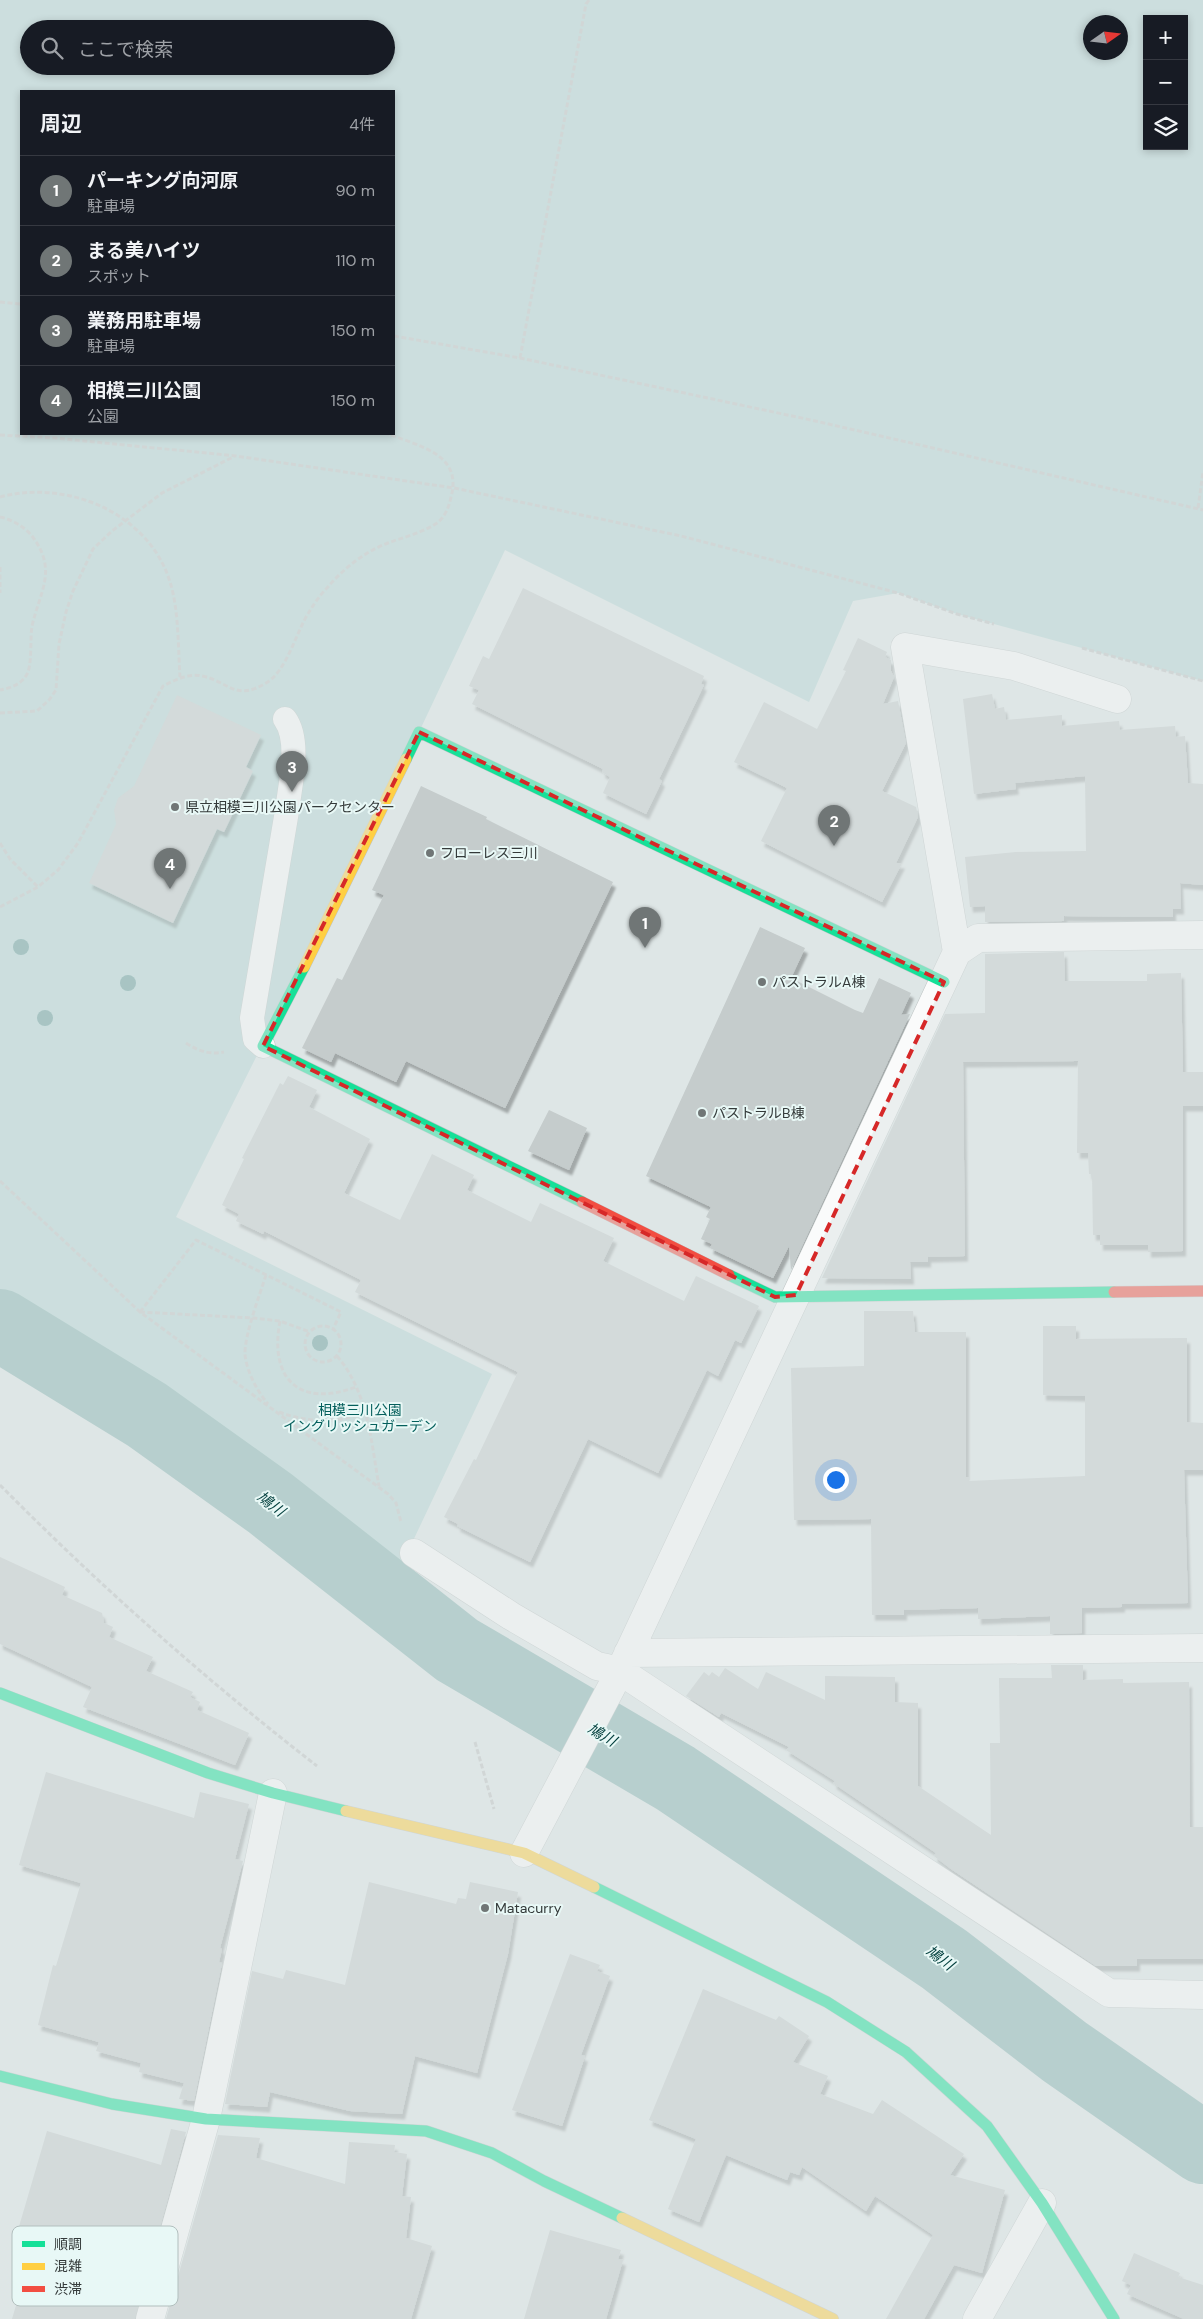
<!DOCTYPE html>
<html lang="ja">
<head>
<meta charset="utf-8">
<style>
  body { margin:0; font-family:"DM Sans","Noto Sans JP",sans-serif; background:#20242c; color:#f1f3f6 }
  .controls { position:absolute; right:15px; top:15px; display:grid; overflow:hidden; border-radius:0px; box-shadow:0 2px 8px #0003 }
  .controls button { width:45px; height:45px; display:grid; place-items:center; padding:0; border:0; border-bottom:1px solid #363941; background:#171b24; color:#f1f3f6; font:25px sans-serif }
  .compass { position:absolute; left:1083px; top:15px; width:45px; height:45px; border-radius:50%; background:#171b24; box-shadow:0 2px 8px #0003; rotate:76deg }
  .you { position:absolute; left:835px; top:1479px; width:18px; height:18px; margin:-12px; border:4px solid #fff; border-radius:50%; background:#1a73e8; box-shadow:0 0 0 8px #1a73e833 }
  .badge { display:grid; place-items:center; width:32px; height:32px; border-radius:50%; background:#707676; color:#fff; font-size:16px; font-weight:700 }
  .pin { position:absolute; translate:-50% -41px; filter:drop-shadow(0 1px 2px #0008) }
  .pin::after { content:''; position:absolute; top:26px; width:18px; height:15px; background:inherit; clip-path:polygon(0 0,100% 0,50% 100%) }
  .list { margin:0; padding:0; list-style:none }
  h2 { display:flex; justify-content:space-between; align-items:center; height:65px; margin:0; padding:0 20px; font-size:21px }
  h2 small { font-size:16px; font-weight:400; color:#9ea1a6 }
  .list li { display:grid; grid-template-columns:32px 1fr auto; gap:15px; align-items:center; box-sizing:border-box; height:70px; padding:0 20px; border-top:1px solid #363941 }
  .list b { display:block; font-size:19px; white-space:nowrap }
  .list p { margin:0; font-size:16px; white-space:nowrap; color:#9ea1a6 }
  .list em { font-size:16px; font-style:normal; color:#9ea1a6 }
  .icon { flex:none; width:28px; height:28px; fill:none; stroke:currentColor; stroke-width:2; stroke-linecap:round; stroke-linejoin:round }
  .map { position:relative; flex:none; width:1203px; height:2319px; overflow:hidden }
  .search { position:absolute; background:#171b24; box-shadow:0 2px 8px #0003; left:20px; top:20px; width:375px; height:55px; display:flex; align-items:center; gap:12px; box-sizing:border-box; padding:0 18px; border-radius:28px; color:#9ea1a6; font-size:19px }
  .panel { position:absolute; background:#171b24; box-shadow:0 2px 8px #0003; left:20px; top:90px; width:375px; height:345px; border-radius:0px }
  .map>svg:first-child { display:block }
  .green { fill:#b5d6d4; fill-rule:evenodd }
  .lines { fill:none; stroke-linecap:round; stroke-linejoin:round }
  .river { stroke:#88b4b2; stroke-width:72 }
  .building { fill:#c5cccc; filter:url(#shadow) }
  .lane-casing { stroke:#bdc3c3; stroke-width:25 }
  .street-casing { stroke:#bdc3c3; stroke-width:29 }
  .fast-casing { stroke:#bdc3c3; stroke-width:12 }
  .slow-casing { stroke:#bdc3c3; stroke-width:12 }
  .jam-casing { stroke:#bdc3c3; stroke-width:12 }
  .path { stroke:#c1c4c4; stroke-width:3; stroke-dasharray:5 2.5; stroke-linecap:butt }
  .lane { stroke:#fafbfb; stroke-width:24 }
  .street { stroke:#fafbfb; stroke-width:28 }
  .fast { stroke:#16e098; stroke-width:11 }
  .slow { stroke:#ffcf43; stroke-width:11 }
  .jam { stroke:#f24e42; stroke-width:11 }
  .tree { fill:#669c9a }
  .marked { fill:none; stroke:#d62828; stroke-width:4; stroke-dasharray:10 6; stroke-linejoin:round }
  .poi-dot { fill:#707676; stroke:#e8f8f6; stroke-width:2 }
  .labels { text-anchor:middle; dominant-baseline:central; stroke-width:4; stroke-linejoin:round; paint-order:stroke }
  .poi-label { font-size:14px; fill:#343a3a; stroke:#e8f8f6; text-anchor:start }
  .park-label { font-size:14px; fill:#045f5c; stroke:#e8f8f6 }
  .water-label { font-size:15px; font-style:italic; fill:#013e3c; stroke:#e8f8f6 }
  .key { fill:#e8f8f6; stroke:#b2bfbe; stroke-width:1 }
  .key-label { font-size:14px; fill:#343a3a }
</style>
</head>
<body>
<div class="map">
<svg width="1203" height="2319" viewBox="0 0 1203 2319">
  <defs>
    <filter id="shadow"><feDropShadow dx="3" dy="5.5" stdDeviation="1" flood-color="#0004"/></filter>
  </defs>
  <rect width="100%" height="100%" fill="#dee6e6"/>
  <path class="green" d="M0 0H1203V681L957 614 898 593 853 601 809 702 505 550 419 732 176 1217 492 1374 402 1564 96 1356 0 1294ZM1147 19H1184V146H1147ZM1090 22H1120V52H1090ZM29 29H386V66H29ZM21 91H394V434H21Z"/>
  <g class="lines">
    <path class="river" d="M0 1325 147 1415 270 1503 457 1650 675 1778 944 1959 1065 2052 1203 2148"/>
  </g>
  <path class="building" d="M523 588 704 676 701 684 704 685 659 779 662 781 646 814 603 793 610 777 602 772 603 769 472 704 479 690 469 686 483 656 489 659Z
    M858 638 887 652 885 657 891 660V671L894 677 883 704 898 701 906 743 882 791 916 807 918 817 896 863H902L882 902 761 841 787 788 734 762 764 702 817 729 846 671 843 670Z
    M992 694 995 709 1004 707 1006 720 1062 715V726L1119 721 1120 730 1175 726 1176 737 1185 736 1188 783 1203 784V885L1180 883 1181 909H1173V917L1064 916V921L985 922V906L970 907 965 857 1016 852 1086 851 1085 776 1015 783 1016 789 974 794 963 699Z
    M177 695 261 735 246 767 253 771 224 832 217 829 173 923 89 883 116 824 114 810 118 798 134 786Z
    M421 786 487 817 486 819 613 882 505 1108 406 1061 396 1082 335 1053 331 1062 302 1048 337 978 342 980 384 895 372 890Z
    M760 927 805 948 791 978 855 1010 863 1013 879 978 911 993 901 1015 910 1014 791 1270 789 1246 773 1278 710 1248 712 1244 701 1239 710 1219 706 1217 711 1207 646 1176Z
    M1064 952 1065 981H1147V974L1181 973 1183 1072H1203V1106H1183V1251L1148 1252V1245H1100V1235H1093L1092 1174H1089L1088 1153H1077L1078 1061 963 1062 965 1256 928 1257V1262H910L911 1279 822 1278 945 1014 985 1013V954Z
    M288 1076 317 1090 309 1107 370 1139 344 1193 400 1220 432 1154 474 1175 467 1190 531 1222 540 1203 614 1238 603 1261 684 1301 696 1276 759 1306 741 1343 735 1340 718 1376 707 1370 658 1473 588 1439 530 1562 457 1526 458 1524 444 1517 474 1459 476 1460 518 1372 355 1292 361 1280 264 1231 263 1234 236 1221 239 1214 222 1205 244 1159 242 1158 280 1083 283 1085Z
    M549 1110 587 1128 569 1170 528 1151Z
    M864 1311H913L915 1332H966V1477H969V1481L1085 1476V1396L1043 1395V1326H1076V1339L1187 1338V1422L1203 1423V1470H1184L1188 1603 1122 1604V1607L1082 1608V1633L1050 1634V1616L978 1619V1608L904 1610V1615H872L871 1519 794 1520 791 1368 864 1366Z
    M0 1557 65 1587 62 1595 102 1613 104 1623 113 1627 109 1637 153 1657 146 1671 193 1692 190 1697 200 1702 197 1710 249 1733 235 1765 83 1707 92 1687 0 1644Z
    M1051 1665H1083V1680L1123 1679V1683L1189 1682 1190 1827H1203V1959H1137V1966H1096L951 1869 934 1856 936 1853 833 1783 835 1781 786 1750 789 1747 721 1713 719 1717 686 1696 704 1672 709 1676 712 1672 719 1677 725 1668 758 1689 766 1672 825 1700V1676L895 1677V1702L918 1703V1786L991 1835 990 1743H1000L999 1678H1052Z
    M46 1772 194 1818 200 1792 249 1804 235 1859 243 1861 220 1948 222 1949 219 1962 222 1963 194 2101 179 2099 184 2083 139 2072 141 2063 96 2051 99 2042 38 2025 53 1965 56 1966 81 1883 19 1865Z
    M369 1882 456 1904 458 1898 466 1899 470 1882 518 1892 508 1954 477 2073 415 2056 402 2114 350 2111 270 2092 267 2107 225 2104 252 1971 283 1979 286 1970 345 1985Z
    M570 1954 600 1965 597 1971 610 1976 581 2055 585 2056 562 2126 512 2110Z
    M703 1989 776 2020 779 2016 809 2036 793 2062 828 2076 820 2094 873 2114 882 2100 964 2154 950 2175 1005 2190 982 2273 954 2265 924 2319H886L933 2235 875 2196 866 2211 802 2167 799 2175 790 2172 787 2180 726 2155 699 2222 668 2209 696 2139 649 2120Z
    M171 2129 186 2132 135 2319H12L24 2278 13 2275 24 2232 18 2230 47 2131 161 2165Z
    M218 2135 260 2138 256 2158 345 2184 349 2142 395 2145 394 2152 407 2154 402 2196 411 2197 406 2238 432 2246 411 2319H166Z
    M550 2230 621 2250 618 2259 623 2260 606 2319H524Z
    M1134 2253 1180 2273 1178 2277 1203 2285V2319H1184L1127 2294 1131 2285 1122 2281Z"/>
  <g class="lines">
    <defs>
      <path id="lane" d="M263 1046 255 1039 252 1018 287 811C290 785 301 741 285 719"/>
      <path id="street" d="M957 952 905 647 1014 666 1117 699
        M414 1553 511 1616 597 1666 620 1671 1109 1993 1203 1995
        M628 1653 1203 1648
        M524 1853 620 1671 957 952 978 938 1203 935
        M150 2319 206 2119 273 1793
        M977 2319 1042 2203"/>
      <path id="fast" d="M406 759 419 732 944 982
        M304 967 263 1046 582 1202
        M729 1275 775 1297 1114 1292
        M0 1693 208 1773 273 1793 346 1811
        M594 1887 827 2002 906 2052 987 2126 1042 2203 1114 2319
        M0 2076 112 2104 206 2119 426 2131 492 2153 544 2181 622 2218"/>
      <path id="slow" d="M304 967 406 759
        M346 1811 524 1853 594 1887
        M622 2218 833 2319"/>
      <path id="jam" d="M582 1202 729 1275
        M1114 1292 1203 1291"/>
    </defs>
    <use href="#lane" class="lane-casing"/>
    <use href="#street" class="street-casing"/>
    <use href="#fast" class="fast-casing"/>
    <use href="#slow" class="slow-casing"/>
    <use href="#jam" class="jam-casing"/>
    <path class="path" d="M0 302 21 304
      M394 336 520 358 811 420 1203 510
      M520 358 586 4 589 0
      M0 435 55 438 236 456 454 488 681 536 898 593 957 614 994 624
      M0 497C67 479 149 513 170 582 179 610 178 648 180 677
      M1198 508 1203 472
      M0 517C11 519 25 527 32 536 58 570 40 591 32 626 30 640 32 661 28 672 23 684 11 688 0 690
      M0 567V593
      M1082 648 1203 681
      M0 713 37 711 49 700 56 690 59 644 66 612 73 591 93 549 112 531 162 493 235 456
      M0 843 10 859 38 887
      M0 907 38 887 58 870 78 843 163 686C175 680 188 673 202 676 228 681 235 702 266 683 287 671 296 632 309 612 314 604 320 595 327 588 343 569 364 552 388 543 404 537 422 533 437 523 445 517 449 507 451 497 463 454 419 446 388 434
      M186 1043C198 1051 210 1055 224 1052
      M0 1181 140 1312 388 1494 396 1503 401 1522
      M266 1275C260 1294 244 1336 245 1355 247 1372 257 1391 268 1404
      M140 1312 196 1240 341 1312 333 1329
      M140 1312 253 1318 280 1321 310 1332
      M280 1321C269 1379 299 1408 356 1387
      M305 1344a18 18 0 1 1 36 0a18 18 0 1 1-36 0Z
      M337 1356C368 1392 371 1441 379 1486
      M279 1412C308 1423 336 1423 366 1413
      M0 1485C99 1585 206 1680 317 1766
      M475 1742 494 1809"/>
    <use href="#lane" class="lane"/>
    <use href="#street" class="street"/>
    <use href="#fast" class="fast"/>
    <use href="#slow" class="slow"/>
    <use href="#jam" class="jam"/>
  </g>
  <g class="tree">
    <circle cx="21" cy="947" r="8"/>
    <circle cx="128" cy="983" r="8"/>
    <circle cx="45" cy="1018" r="8"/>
    <circle cx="320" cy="1343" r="8"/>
  </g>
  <path d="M0 0H1203V2319H0ZM419 732 944 982 796 1295 775 1297 263 1046Z" fill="#dee6e6" fill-opacity=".55" fill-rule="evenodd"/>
  <path class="marked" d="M419 732 944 982 796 1295 775 1297 263 1046Z"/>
  <g class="poi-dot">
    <circle cx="175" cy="807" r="5"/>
    <circle cx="430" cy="853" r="5"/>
    <circle cx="762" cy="982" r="5"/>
    <circle cx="702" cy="1113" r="5"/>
    <circle cx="485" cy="1908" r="5"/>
  </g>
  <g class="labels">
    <g class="poi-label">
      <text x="185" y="807">県立相模三川公園パークセンター</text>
      <text x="440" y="853">フローレス三川</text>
      <text x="772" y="982">パストラルA棟</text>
      <text x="712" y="1113">パストラルB棟</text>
      <text x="495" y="1908">Matacurry</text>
    </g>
    <g class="park-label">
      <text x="360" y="1410">相模三川公園<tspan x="360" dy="16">イングリッシュガーデン</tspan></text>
    </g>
    <g class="water-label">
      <text transform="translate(271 1504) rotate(37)">鳩川</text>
      <text transform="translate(602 1735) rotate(30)">鳩川</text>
      <text transform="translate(940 1958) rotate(36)">鳩川</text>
    </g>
  </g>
  <rect x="12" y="2226" width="166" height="80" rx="8" class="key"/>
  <rect x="22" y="2241" width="23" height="6" fill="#16e098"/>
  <rect x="22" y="2263" width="23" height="7" fill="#ffcf43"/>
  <rect x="22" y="2286" width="23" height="6" fill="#f24e42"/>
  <g class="key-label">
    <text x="54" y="2249">順調</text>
    <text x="54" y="2271">混雑</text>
    <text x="54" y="2294">渋滞</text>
  </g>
</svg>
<div class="controls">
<button>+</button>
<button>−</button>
<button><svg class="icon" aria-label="layers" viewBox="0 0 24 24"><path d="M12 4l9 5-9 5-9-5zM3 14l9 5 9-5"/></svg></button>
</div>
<svg class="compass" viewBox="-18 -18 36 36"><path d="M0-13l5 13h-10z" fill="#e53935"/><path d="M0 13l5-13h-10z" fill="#9ea1a6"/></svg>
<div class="you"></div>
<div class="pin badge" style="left:645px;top:948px">1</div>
<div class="pin badge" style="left:834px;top:846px">2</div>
<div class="pin badge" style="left:292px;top:792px">3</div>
<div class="pin badge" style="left:170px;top:889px">4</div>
<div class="search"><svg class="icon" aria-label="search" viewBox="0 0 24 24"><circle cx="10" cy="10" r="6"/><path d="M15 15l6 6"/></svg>ここで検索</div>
<section class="panel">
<h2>周辺<small>4件</small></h2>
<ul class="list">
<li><span class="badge">1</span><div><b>パーキング向河原</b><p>駐車場</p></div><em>90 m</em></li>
<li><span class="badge">2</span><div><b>まる美ハイツ</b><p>スポット</p></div><em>110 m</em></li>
<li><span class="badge">3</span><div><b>業務用駐車場</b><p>駐車場</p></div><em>150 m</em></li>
<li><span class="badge">4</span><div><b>相模三川公園</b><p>公園</p></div><em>150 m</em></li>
</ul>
</section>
</div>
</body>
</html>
